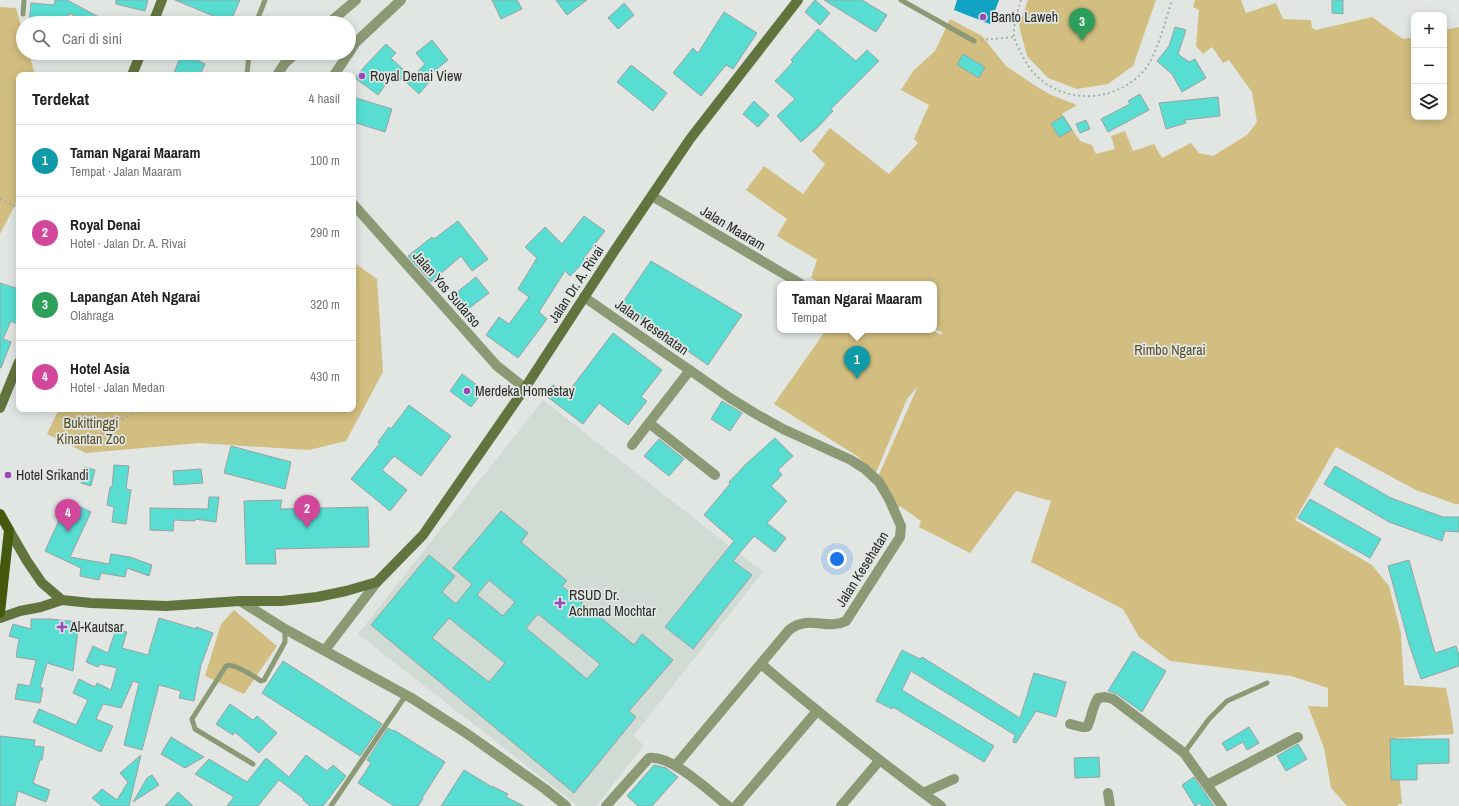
<!DOCTYPE html>
<html lang="id">
<head>
<meta charset="utf-8">
<style>
  body { margin:0; font-family:"Archivo Narrow",sans-serif; background:#f2f2f2; color:#222 }
  .controls { position:absolute; right:12px; top:12px; display:grid; overflow:hidden; border-radius:8px; box-shadow:0 2px 10px #0003 }
  .controls button { width:36px; height:36px; display:grid; place-items:center; padding:0; border:0; border-bottom:1px solid #e0e0e0; background:#fff; color:#222; font:20px sans-serif }
  .you { position:absolute; left:837px; top:559px; width:14px; height:14px; margin:-10px; border:3px solid #fff; border-radius:50%; background:#1a73e8; box-shadow:0 0 0 6px #1a73e833 }
  .badge { display:grid; place-items:center; width:26px; height:26px; border-radius:50%; background:#9849b9; color:#fff; font-size:13px; font-weight:700 }
  .pin { position:absolute; translate:-50% -33px; filter:drop-shadow(0 1px 2px #0008) }
  .pin::after { content:''; position:absolute; top:21px; width:14px; height:12px; background:inherit; clip-path:polygon(0 0,100% 0,50% 100%) }
  .popup { position:absolute; left:777px; top:281px; width:160px; height:52px; box-sizing:border-box; display:grid; place-content:center; border-radius:8px; background:#fff; filter:drop-shadow(0 1px 3px #0005); font-size:13px; white-space:nowrap; color:#767676 }
  .popup b { font-size:15px; color:#222 }
  .popup::after { content:''; position:absolute; left:50%; top:100%; margin-left:-8px; border:8px solid transparent; border-top-color:#fff }
  .list { margin:0; padding:0; list-style:none }
  h2 { display:flex; justify-content:space-between; align-items:center; height:52px; margin:0; padding:0 16px; font-size:17px }
  h2 small { font-size:13px; font-weight:400; color:#767676 }
  .list li { display:grid; grid-template-columns:26px 1fr auto; gap:12px; align-items:center; box-sizing:border-box; height:72px; padding:0 16px; border-top:1px solid #e0e0e0 }
  .list b { display:block; font-size:15px; white-space:nowrap }
  .list p { margin:0; font-size:13px; white-space:nowrap; color:#767676 }
  .list em { font-size:13px; font-style:normal; color:#767676 }
  .icon { flex:none; width:22px; height:22px; fill:none; stroke:currentColor; stroke-width:2; stroke-linecap:round; stroke-linejoin:round }
  .map { position:relative; flex:none; width:1459px; height:806px; overflow:hidden }
  .search { position:absolute; background:#fff; box-shadow:0 2px 10px #0003; left:16px; top:16px; width:340px; height:44px; display:flex; align-items:center; gap:10px; box-sizing:border-box; padding:0 14px; border-radius:22px; color:#767676; font-size:15px }
  .panel { position:absolute; background:#fff; box-shadow:0 2px 10px #0003; left:16px; top:72px; width:340px; height:340px; border-radius:8px }
  .map>svg:first-child { display:block }
  .built { fill:#d0dbd3 }
  .green { fill:#d2be80 }
  .water { fill:#10a3c3 }
  .building { fill:#57ddd2; stroke:#9ca1a1; fill-rule:evenodd }
  .lines { fill:none; stroke-linecap:round; stroke-linejoin:round }
  .path { stroke:#aaaeab; stroke-width:2; stroke-dasharray:2 3; stroke-linecap:butt }
  .service { stroke:#8c9975; stroke-width:5 }
  .minor { stroke:#8c9975; stroke-width:10 }
  .tertiary { stroke:#8c9975; stroke-width:10 }
  .secondary { stroke:#62743e; stroke-width:10 }
  .primary { stroke:#45590e; stroke-width:10 }
  .poi-dot { fill:#9849b9; stroke:#e1e6e3; stroke-width:1.5 }
  .labels { text-anchor:middle; dominant-baseline:central; stroke-width:3.5; stroke-linejoin:round; paint-order:stroke }
  .poi-label { font-size:14px; fill:#2a2c2a; stroke:#e1e6e3; text-anchor:start }
  .street-label { font-size:14px; fill:#2a2c2a; stroke:#e1e6e3 }
  .park-label { font-size:14px; fill:#594c25; stroke:#e1e6e3 }
</style>
</head>
<body>
<div class="map">
<svg width="1459" height="806" viewBox="0 0 1459 806">
  <rect width="100%" height="100%" fill="#e1e6e3"/>
  <path class="built" d="M543 400 763 572 633 736 644 745 596 806H578L358 634Z"/>
  <path class="green" d="M1028 0H1156L1133 66 1108 84 1077 89 1048 78 1027 56 1019 26Z
    M1195 0H1241L1246 13 1276 3 1283 19 1311 20 1312 28 1316 30 1372 17 1403 39 1414 37V117H1444V30L1459 27V504H1455L1416 490 1336 447 1295 520 1372 565 1389 586 1401 633 1404 685 1446 688 1450 708 1454 734 1396 738 1402 804H1398V806H1347L1331 788 1324 748 1308 706 1328 707V688L1291 676 1170 661 1139 637 1123 609 1031 562 1051 501 1016 491 970 553 919 527 921 521 900 506 894 515 877 479 918 386 907 399 875 475 857 456 774 404 826 330H932L941 335 942 332 934 329V284H823L811 278 817 260 777 236 787 219 746 190 764 166 803 194 825 164 812 151 830 128 889 174 918 143 914 139 929 105 901 90 914 70 935 51 950 19 982 36 1006 66 1034 85 1051 95 1077 105 1062 114 1080 141 1092 145 1096 154 1115 149 1111 136 1125 131 1133 151 1154 144 1162 158 1191 143 1199 153 1213 156 1247 135 1257 122 1252 92 1229 60 1223 63 1212 47 1203 54 1196 46 1199 10 1193 7Z
    M0 7 16 8 23 33V53H29L35 75H19V197L0 234Z
    M353 262 377 279 383 372 346 441 309 450 199 443 86 453 47 434 59 409H353Z
    M234 610 277 646 244 694 205 676 221 624Z"/>
  <path class="water" d="M957 0H999L990 24 954 10Z"/>
  <path class="building" d="M55 0H67L110 23H89L69 13V23L29 22 31 3 54 5Z
    M116 0H148L145 11 116 4Z
    M175 0H240L230 23Z
    M492 0H517L522 9 501 19Z
    M556 0H587L567 15Z
    M815 0 830 13 820 25 805 12Z
    M824 0H862L887 15 876 32Z
    M1332 0H1343V14L1332 13Z
    M624 3 634 15 618 29 608 18Z
    M724 12 757 33 733 69 726 65 701 96 673 73 693 48 698 53Z
    M1175 27 1186 30 1178 54 1189 62 1195 59 1206 78 1182 92 1172 74 1157 61 1169 46Z
    M818 29 856 61 867 50 879 61 831 109 833 111 818 127 801 142 777 116 795 99 775 81 793 62 791 60Z
    M432 40 448 60 427 77 431 80 419 94 407 83 425 64 416 53Z
    M386 44 396 53 391 58 407 73 398 82 392 76 378 95 355 78 365 66Z
    M182 53 205 64 200 75H173Z
    M963 54 985 67 979 78 957 65Z
    M631 65 667 93 653 111 617 82Z
    M1140 94 1149 110 1108 132 1101 119 1130 104 1128 101Z
    M353 97 392 109 385 132 353 122Z
    M1218 97 1220 116 1185 120 1186 123 1166 129 1159 103Z
    M754 101 769 115 758 127 743 114Z
    M1063 116 1072 130 1059 137 1051 124Z
    M1086 120 1090 129 1080 133 1076 124Z
    M584 216 605 231 583 259 585 261 570 276 565 271 539 312 547 319 518 358 486 335 499 317 509 324 529 297 518 289 537 258 525 247 545 227 562 244Z
    M458 221 488 259 472 271 461 256 431 282 408 256 432 237 434 239Z
    M651 261 742 315 708 365 621 305Z
    M476 277 489 293 468 309 456 293Z
    M0 283 19 289V318L17 324 11 321 3 339 11 342 1 368H0Z
    M613 333 662 370 641 397 647 401 628 425 599 403 583 424 545 395 553 385 566 395Z
    M462 374 484 390 471 407 450 391Z
    M722 401 742 413 730 431 711 419Z
    M409 405 451 436 421 476 394 456 382 470 407 490 390 511 351 479 380 443 378 442 389 427 391 429Z
    M775 438 793 456 778 470 782 475 771 486 787 501 767 523 786 538 775 552 754 536 733 561 752 575 693 649 665 627 734 541 704 515 730 484 729 482 746 464Z
    M659 439 684 459 669 476 644 456Z
    M231 446 291 462 285 489 224 473Z
    M114 465 129 466 126 489 131 490 126 524 112 522 114 507 107 505 110 487H112Z
    M1335 466 1391 498 1443 517H1459V532L1445 531 1442 541 1389 522 1324 484Z
    M85 467 95 470 91 486 81 483Z
    M201 469 203 483 174 485 173 471Z
    M209 497H219L216 522 195 519V521L174 520 173 531 150 530V508L208 509Z
    M1310 499 1381 539 1370 558 1298 518Z
    M282 500 280 509 368 507 369 547 275 549 276 564H246L244 501Z
    M68 501 91 512 70 557 109 564 111 554 130 557 152 565 149 576 127 568 125 577 101 573 99 580 80 576 81 568 45 551Z
    M501 511 528 533 521 542 567 581 562 586 634 645 642 634 673 660 629 711 636 717 574 793 371 625 429 555 455 576 442 592 456 604 472 584 453 568ZM489 580 515 602 503 616 477 595ZM538 614 600 664 587 679 526 628ZM449 618 505 663 489 682 432 638Z
    M1409 560 1435 653 1456 646 1459 655V666L1421 679 1409 644 1388 566Z
    M159 618 196 629V627L213 633 201 665 194 701 179 698 181 691 159 685 142 750 124 745 139 683 133 681 121 708 103 704 96 719 113 726 101 752 33 722 39 709 76 725 88 700 73 693 79 679 95 687 97 683 111 690 117 668 100 664 98 667 86 662 93 646 108 653 116 629 127 632 122 648 148 655Z
    M31 619H50L79 622 73 671 47 663 40 688H43L40 703 15 699 18 684 30 686 36 660 16 657 19 639 9 636 13 624 31 629Z
    M902 650 920 659 922 657 1020 718 1034 673 1066 682 1056 717 1036 711 1016 743 1013 742 1015 735 911 671 902 690 994 746 984 762 893 707 892 709 876 701Z
    M1133 651 1166 671 1142 712 1117 694 1108 691Z
    M283 661 382 724 360 756 262 693Z
    M230 704 253 720 257 716 277 733 259 753 235 732 233 735 216 724Z
    M1249 727 1259 743 1247 750 1243 742 1227 751 1222 743Z
    M388 728 393 731 394 730 445 762 422 798 423 799 418 806H394L358 783 371 763 367 760Z
    M0 736 35 740 34 746 44 747 42 760H40L33 783 50 790 46 802 18 791 15 806H0Z
    M171 737 204 757 185 768 161 754Z
    M1390 739H1449V763L1417 764V780H1391Z
    M1298 744 1307 759 1286 771 1277 756Z
    M141 755 129 806H102L92 798 102 789 117 800 128 782 120 773Z
    M306 755 327 771 333 765 346 776 323 806H310L303 800 304 799 279 780 258 806H227L234 797 195 774 209 759 247 782 266 758 289 777Z
    M1099 757 1100 777 1075 778 1074 758Z
    M654 765 666 768 678 777 652 806H638L627 796Z
    M464 770 492 787V786L508 794 506 797 524 806H441Z
    M152 775 159 785 133 802 147 778Z
    M1194 777 1214 806H1202L1200 803 1195 806 1182 785Z
    M178 792 193 806H165Z"/>
  <g class="lines">
    <path class="path" d="M1021 0C1018 11 1013 24 1014 36 1015 42 1019 49 1022 55 1044 103 1107 109 1142 73 1157 57 1165 21 1172 0
      M981 40 1014 37
      M0 199 19 208
      M85 409 80 424 79 442 92 443 107 429 139 409"/>
    <path class="service" d="M901 0 974 41
      M23 14 24 0
      M256 23 265 0
      M247 75 249 53
      M1184 753 1209 719 1227 701 1267 683
      M253 764 195 729 192 719 226 666C235 663 253 676 261 681L264 680 285 642V630
      M331 806 406 695"/>
    <path class="minor" d="M329 23 356 0
      M277 75 285 63 296 53
      M652 196 801 284
      M584 297 730 398 756 414 783 429 851 460 865 469 879 482 889 499 901 526 900 537 846 621C826 631 810 614 789 630L676 765
      M649 423 715 475
      M632 445 690 370
      M761 664C819 713 879 761 941 806
      M1070 724 1082 727H1087C1092 717 1092 707 1098 698L1105 697 1113 699 1184 753 1222 806
      M1207 785 1298 737
      M923 793 954 779
      M1108 793 1110 806
      M606 806 649 758C672 755 710 792 728 806
      M736 806 817 711
      M841 806 879 761"/>
    <path class="tertiary" d="M349 53 355 43 401 0
      M334 75 349 53
      M353 204 497 366 525 388
      M240 601 285 629 413 699 466 733 545 789 566 806
      M325 650 377 582"/>
    <path class="secondary" d="M153 23 162 0
      M132 75 141 53
      M0 408 19 362
      M9 530 27 561 42 583 62 600
      M0 618 20 611 41 607 62 600 91 603 166 606 240 601H282L317 597 346 591 377 582 423 535 525 388 615 250 690 139 798 0"/>
    <path class="primary" d="M0 514 9 530 0 613"/>
  </g>
  <g class="poi-dot">
    <circle cx="983" cy="17" r="4"/>
    <circle cx="362" cy="76" r="4"/>
    <circle cx="467" cy="391" r="4"/>
    <circle cx="8" cy="475" r="4"/>
    <path d="M558 597h4v4h4v4h-4v4h-4v-4h-4v-4h4z"/>
    <path d="M60 621h4v4h4v4h-4v4h-4v-4h-4v-4h4z"/>
  </g>
  <g class="labels">
    <g class="poi-label">
      <text x="991" y="17">Banto Laweh</text>
      <text x="370" y="76">Royal Denai View</text>
      <text x="475" y="391">Merdeka Homestay</text>
      <text x="16" y="475">Hotel Srikandi</text>
      <text x="569" y="595">RSUD Dr.<tspan x="569" dy="16">Achmad Mochtar</tspan></text>
      <text x="70" y="627">Al-Kautsar</text>
    </g>
    <g class="street-label">
      <text transform="translate(733 228) rotate(31)">Jalan Maaram</text>
      <text transform="translate(576 284) rotate(-57)">Jalan Dr. A. Rivai</text>
      <text transform="translate(447 289) rotate(49)">Jalan Yos Sudarso</text>
      <text transform="translate(652 327) rotate(35)">Jalan Kesehatan</text>
      <text transform="translate(862 569) rotate(-58)">Jalan Kesehatan</text>
    </g>
    <g class="park-label">
      <text x="1170" y="350">Rimbo Ngarai</text>
      <text x="91" y="423">Bukittinggi<tspan x="91" dy="16">Kinantan Zoo</tspan></text>
    </g>
  </g>
</svg>
<div class="controls">
<button>+</button>
<button>−</button>
<button><svg class="icon" aria-label="layers" viewBox="0 0 24 24"><path d="M12 4l9 5-9 5-9-5zM3 14l9 5 9-5"/></svg></button>
</div>
<div class="you"></div>
<div class="pin badge" style="left:857px;top:379px;background:#0f9aa8">1</div>
<div class="popup"><b>Taman Ngarai Maaram</b>Tempat</div>
<div class="pin badge" style="left:307px;top:528px;background:#d1479c">2</div>
<div class="pin badge" style="left:1082px;top:41px;background:#2e9e5b">3</div>
<div class="pin badge" style="left:68px;top:532px;background:#d1479c">4</div>
<div class="search"><svg class="icon" aria-label="search" viewBox="0 0 24 24"><circle cx="10" cy="10" r="6"/><path d="M15 15l6 6"/></svg>Cari di sini</div>
<section class="panel">
<h2>Terdekat<small>4 hasil</small></h2>
<ul class="list">
<li><span class="badge" style="background:#0f9aa8">1</span><div><b>Taman Ngarai Maaram</b><p>Tempat · Jalan Maaram</p></div><em>100 m</em></li>
<li><span class="badge" style="background:#d1479c">2</span><div><b>Royal Denai</b><p>Hotel · Jalan Dr. A. Rivai</p></div><em>290 m</em></li>
<li><span class="badge" style="background:#2e9e5b">3</span><div><b>Lapangan Ateh Ngarai</b><p>Olahraga</p></div><em>320 m</em></li>
<li><span class="badge" style="background:#d1479c">4</span><div><b>Hotel Asia</b><p>Hotel · Jalan Medan</p></div><em>430 m</em></li>
</ul>
</section>
</div>
</body>
</html>
